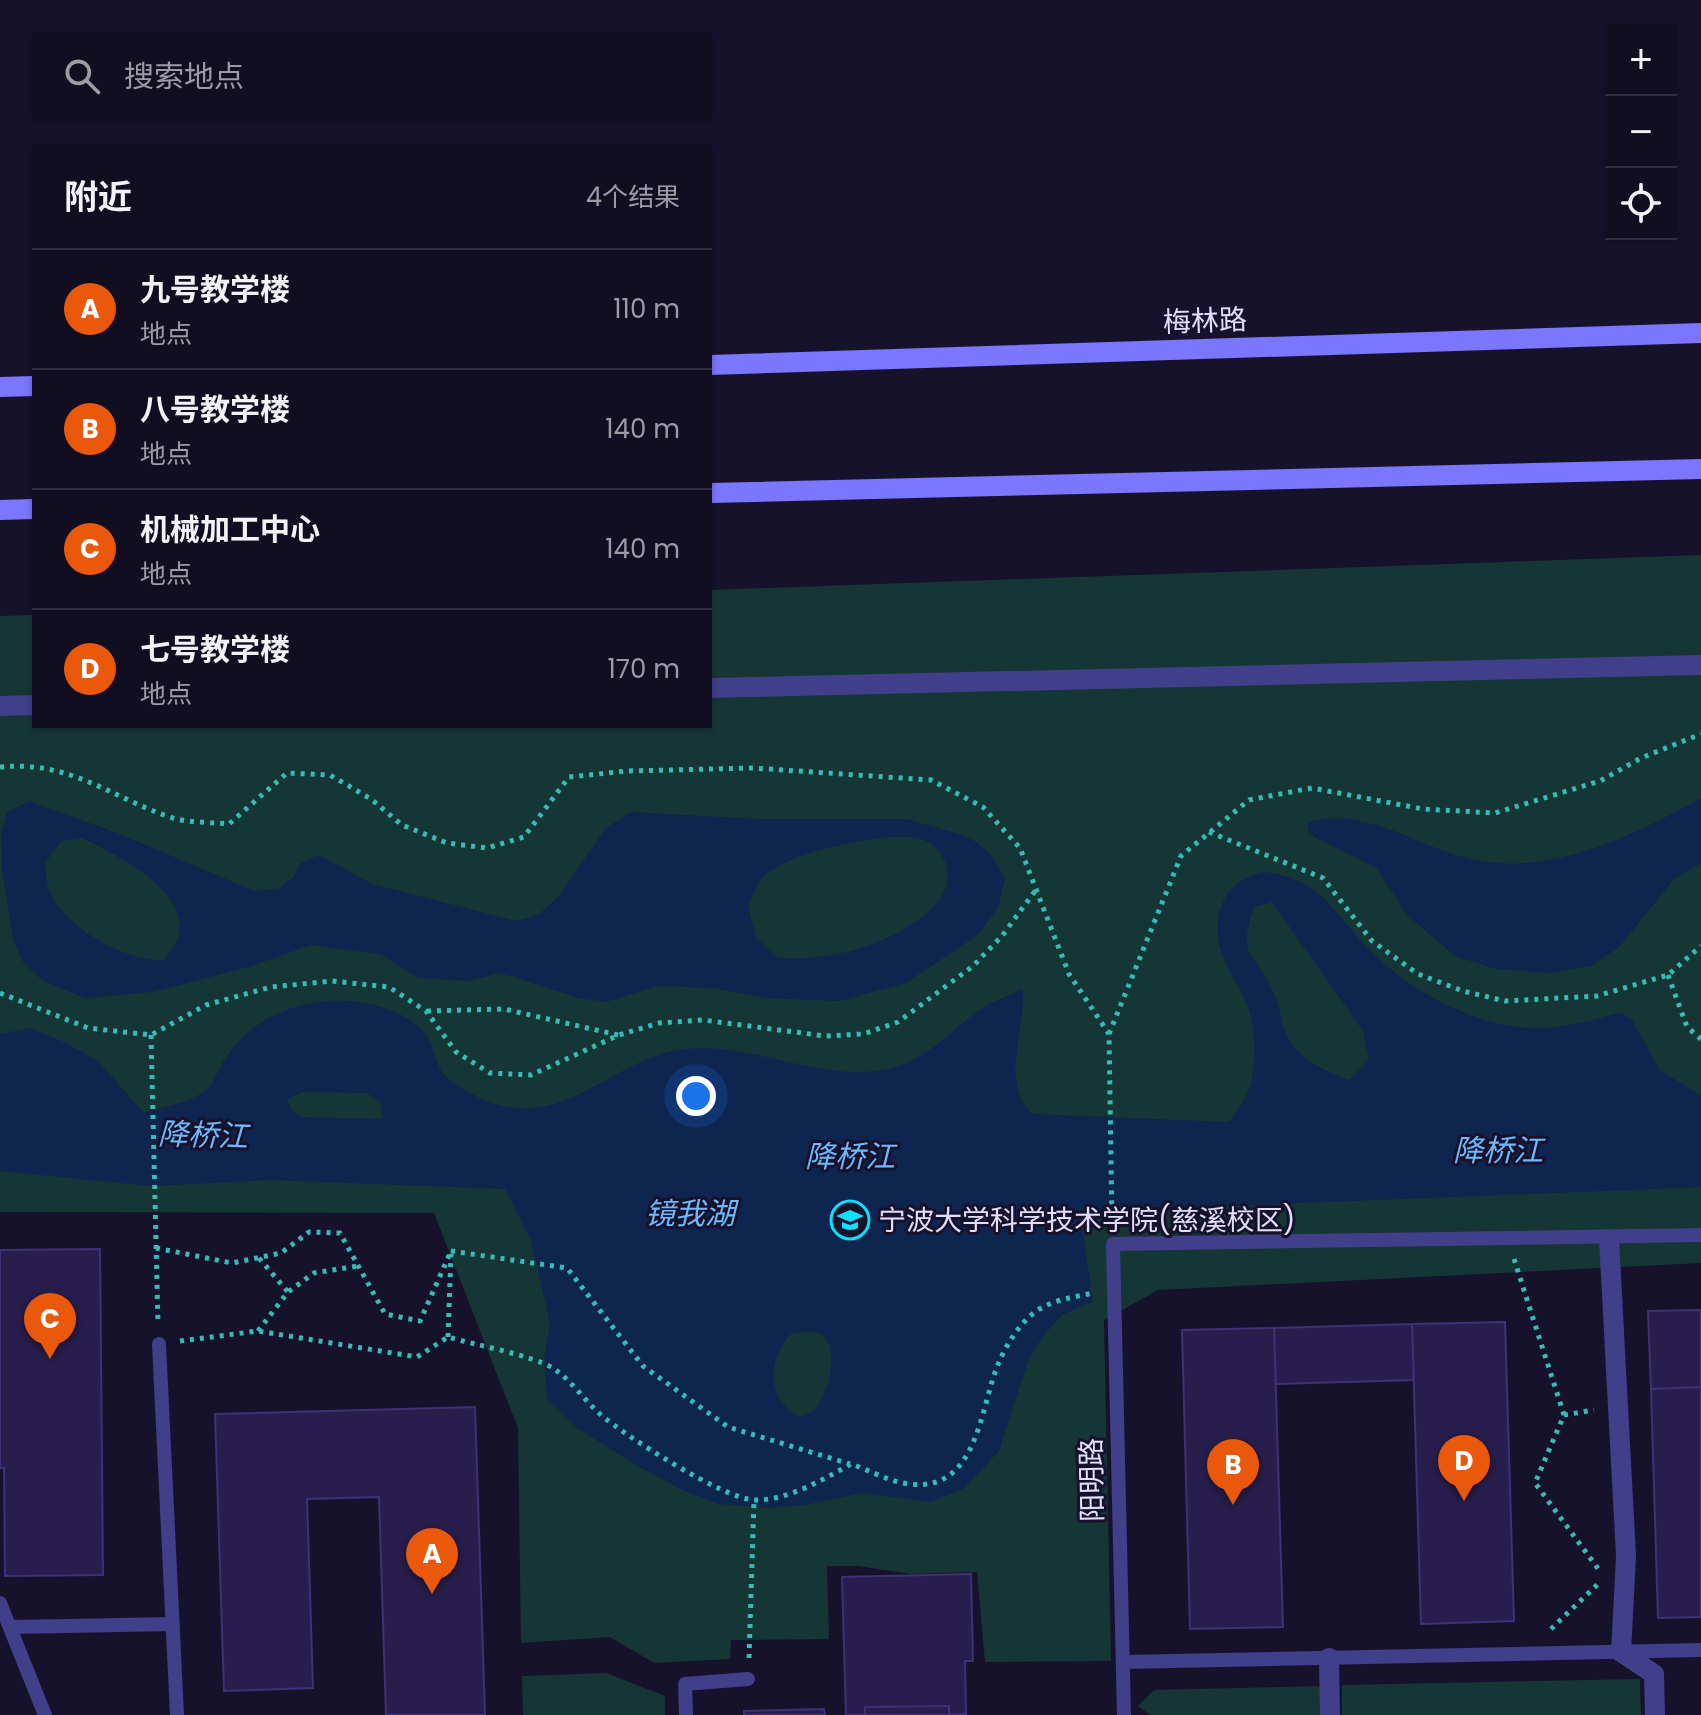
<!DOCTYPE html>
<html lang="zh">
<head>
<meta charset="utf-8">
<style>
  body { margin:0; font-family:Poppins,"Noto Sans SC",sans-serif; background:#1a172a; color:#f1f3f6 }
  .controls { position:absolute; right:24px; top:24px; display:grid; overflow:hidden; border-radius:0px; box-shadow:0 2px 6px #0004 }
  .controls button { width:72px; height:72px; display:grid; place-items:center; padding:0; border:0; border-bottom:2px solid #302e3f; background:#110e21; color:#f1f3f6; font:40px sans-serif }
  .you { position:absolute; left:696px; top:1096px; width:28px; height:28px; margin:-20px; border:6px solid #fff; border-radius:50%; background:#1a73e8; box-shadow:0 0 0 12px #1a73e833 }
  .badge { display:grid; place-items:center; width:52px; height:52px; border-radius:50%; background:#ea580c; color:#fff; font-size:26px; font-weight:700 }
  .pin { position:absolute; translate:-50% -66px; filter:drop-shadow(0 2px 4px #0008) }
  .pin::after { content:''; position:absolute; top:42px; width:28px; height:24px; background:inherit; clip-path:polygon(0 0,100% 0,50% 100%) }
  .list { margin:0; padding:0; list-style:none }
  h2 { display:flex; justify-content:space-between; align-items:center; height:104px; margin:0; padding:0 32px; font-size:34px }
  h2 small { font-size:26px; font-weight:400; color:#9c9ca5 }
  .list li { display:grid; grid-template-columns:52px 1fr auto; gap:24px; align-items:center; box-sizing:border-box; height:120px; padding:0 32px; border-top:2px solid #302e3f }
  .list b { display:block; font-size:30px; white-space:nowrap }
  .list p { margin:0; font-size:26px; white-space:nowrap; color:#9c9ca5 }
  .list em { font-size:26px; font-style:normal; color:#9c9ca5 }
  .icon { flex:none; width:44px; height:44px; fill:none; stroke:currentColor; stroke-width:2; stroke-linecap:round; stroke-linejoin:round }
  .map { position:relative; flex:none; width:1701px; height:1715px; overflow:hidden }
  .search { position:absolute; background:#110e21; box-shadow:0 2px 6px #0004; left:32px; top:32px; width:680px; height:88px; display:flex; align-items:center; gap:20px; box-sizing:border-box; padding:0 28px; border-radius:0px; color:#9c9ca5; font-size:30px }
  .panel { position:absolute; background:#110e21; box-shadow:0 2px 6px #0004; left:32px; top:144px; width:680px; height:584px; border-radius:0px }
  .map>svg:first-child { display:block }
  .green { fill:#153635 }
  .water { fill:#0e254f; fill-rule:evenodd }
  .building { fill:#281e4d; stroke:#3f3178; stroke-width:2 }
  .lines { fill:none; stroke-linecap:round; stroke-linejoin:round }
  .path { stroke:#33bdb6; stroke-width:5; stroke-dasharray:4 6; stroke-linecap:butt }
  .service { stroke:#413e8a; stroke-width:14 }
  .pedestrian { stroke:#413e8a; stroke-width:20 }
  .minor { stroke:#413e8a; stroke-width:20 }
  .secondary { stroke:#7a76fd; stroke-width:20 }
  .labels { text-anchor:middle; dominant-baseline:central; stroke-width:6; stroke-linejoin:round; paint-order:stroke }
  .street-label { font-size:28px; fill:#e1ddfe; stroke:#17122c }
  .poi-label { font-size:28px; fill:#e1ddfe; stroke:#17122c; text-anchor:start }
  .water-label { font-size:30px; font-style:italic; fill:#6db9fd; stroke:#17122c }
</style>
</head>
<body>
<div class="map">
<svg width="1701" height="1715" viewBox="0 0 1701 1715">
  <rect width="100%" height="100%" fill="#17122c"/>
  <path class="green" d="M1701 555V1263L1158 1290 1104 1320 1111 1661 985 1662 977 1572 910 1574 859 1566H827L829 1639 731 1640 730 1659 654 1663 610 1637 521 1643 518 1428 434 1213 0 1212V616L34 615V726H710V590Z
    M606 1673 665 1696V1715H523L522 1676Z
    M1640 1679 1641 1715H1342V1685Z
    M1321 1686 1322 1715H1150L1138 1706 1154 1690Z"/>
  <path class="water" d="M1701 798V863L1674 879 1619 947 1591 966 1548 973 1496 969 1455 956 1408 916 1376 868 1316 838 1309 832 1307 823C1365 805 1417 847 1470 859 1549 878 1635 835 1701 798Z
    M29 801 120 834 254 891 279 889 293 877 302 862 319 855 373 884 516 921 538 915 558 897 606 828 631 812 757 819H907L969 837 990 853 1005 878 998 907 979 934 906 983 839 1001 764 998 714 988 656 986 606 1002 579 998 500 973 468 981 418 978 380 954 311 945 248 967 153 992 85 998 43 981 23 962 13 940 2 869 1 834 7 812ZM887 837C897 837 909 836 918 838 930 841 941 851 945 862 958 897 920 920 893 935 857 953 818 960 778 958L756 938 748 906C752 898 756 885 762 878 783 854 856 841 887 837ZM82 838C125 859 218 905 163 960 124 961 63 927 49 889 46 881 46 871 45 863L61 841Z
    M1263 872C1320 877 1332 911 1368 948 1406 989 1474 1026 1531 1028 1562 1029 1591 1021 1621 1012L1632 1020 1660 1070 1701 1096V1187L1080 1212 1093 1301 1062 1315 1042 1337 1028 1361 999 1451 963 1489 930 1502 862 1493 804 1505 769 1508 718 1504 680 1489 629 1461 576 1427 547 1398 544 1359 550 1323 531 1241 505 1189 271 1180 150 1186 0 1171V1034L30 1028 64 1042 98 1061 143 1112C165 1107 186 1104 205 1091 214 1085 218 1069 224 1060 249 1023 285 1004 330 1001 362 999 403 1008 425 1033 433 1043 435 1060 442 1072 450 1085 484 1101 499 1105 569 1125 619 1055 686 1049 753 1042 815 1081 883 1070 926 1063 950 1030 984 1007 996 1000 1010 995 1023 989 1026 1032 999 1080 1032 1114L1229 1122C1236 1111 1247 1097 1251 1084 1255 1069 1255 1038 1252 1022 1248 997 1230 977 1222 954 1209 917 1224 880 1263 872ZM1272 902 1363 1031 1369 1060 1349 1080C1329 1073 1304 1061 1292 1044 1281 1029 1281 1007 1273 991 1255 949 1236 960 1254 907ZM302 1092 367 1093 381 1103 382 1119 302 1117 292 1111 287 1099ZM792 1333C799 1333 811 1331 818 1333 842 1340 829 1395 816 1408 812 1413 805 1414 800 1417 765 1400 767 1358 792 1333Z"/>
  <path class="building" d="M100 1249 103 1575 5 1576 4 1468H0V1250Z
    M1701 1310V1387L1651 1389 1648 1311Z
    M1505 1322 1514 1621 1421 1624 1412 1324Z
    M1412 1324 1414 1380 1276 1384 1274 1328Z
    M1274 1328 1283 1627 1190 1629 1182 1330Z
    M1701 1387V1617L1658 1618 1651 1389Z
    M475 1407 485 1715H386L379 1497 307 1499 313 1688 224 1691 215 1414Z
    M971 1574 973 1661H965L966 1714 949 1715V1706L865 1707V1715H846L842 1577Z
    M949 1706V1715H865V1707Z
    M824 1709 825 1715H744V1711Z"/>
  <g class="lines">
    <path class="path" d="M0 767C72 760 110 798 173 818 190 823 211 822 229 824L287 773 330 775 371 799 402 825 447 843 487 848 524 837 569 777 627 771 753 768 931 780 983 807 1020 848 1069 974 1109 1034 1112 1223
      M1209 832 1323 878 1372 941 1418 974 1463 991 1505 1001 1597 996 1668 975 1701 946
      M1668 975 1687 1027 1701 1039
      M0 993 88 1028 151 1035 206 1005 271 987 332 981 389 987 426 1011 456 1052 490 1073 531 1075 619 1035 659 1023 703 1020 825 1036 863 1034 898 1022 973 966 1002 936 1035 891
      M427 1011 504 1009 618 1035
      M1109 1034 1181 856 1249 800 1312 788 1423 809 1495 813 1600 781 1641 758 1701 734
      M151 1035 158 1324
      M156 1248 232 1263 281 1253 309 1232 340 1233 385 1314 420 1321 451 1251
      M451 1251 567 1268 643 1366 728 1427 850 1464
      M259 1258 288 1292
      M1514 1259 1564 1415 1535 1483 1599 1570
      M258 1331 288 1292 314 1273 358 1266
      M448 1337 451 1254
      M180 1341 258 1331 417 1357 448 1337C475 1345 531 1355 553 1368 572 1381 584 1400 601 1415 627 1437 722 1498 754 1500 787 1501 824 1479 851 1464 869 1470 890 1482 909 1484 979 1493 980 1405 999 1362 1007 1344 1019 1324 1035 1312 1051 1300 1074 1297 1093 1293
      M1564 1415 1594 1410
      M1551 1629 1599 1583
      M749 1658 754 1500"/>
    <path class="service" d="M159 1344 177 1715
      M0 1603 45 1715
      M12 1627 173 1624
      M1123 1662 1701 1650
      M686 1715 685 1684 748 1679
      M1124 1715 1113 1244 1701 1235"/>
    <path class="pedestrian" d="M1609 1239 1626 1556 1621 1652 1654 1674 1655 1715
      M1329 1658 1330 1715"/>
    <path class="minor" d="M710 688 1701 665
      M0 706 34 705"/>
    <path class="secondary" d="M710 365 1701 333
      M0 387 34 386
      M710 493 1701 469
      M0 510 34 509"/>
  </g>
  <defs>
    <symbol id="university-ring" viewBox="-11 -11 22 22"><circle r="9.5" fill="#17122c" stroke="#0ce1fb" stroke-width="1.5"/><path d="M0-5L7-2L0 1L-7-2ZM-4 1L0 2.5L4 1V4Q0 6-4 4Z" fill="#0ce1fb"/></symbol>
  </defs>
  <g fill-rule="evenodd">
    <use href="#university-ring" x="828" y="1198" width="44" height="44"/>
  </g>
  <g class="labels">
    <g class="street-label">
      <text transform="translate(1205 321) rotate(-2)">梅林路</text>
      <text transform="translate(1092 1480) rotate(-91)">阳明路</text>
    </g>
    <g class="poi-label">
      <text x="878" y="1220">宁波大学科学技术学院(慈溪校区)</text>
    </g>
    <g class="water-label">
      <text transform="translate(203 1135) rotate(2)">降桥江</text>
      <text x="1498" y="1150">降桥江</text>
      <text x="850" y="1156">降桥江</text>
      <text x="690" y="1213">镜我湖</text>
    </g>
  </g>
</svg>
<div class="controls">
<button>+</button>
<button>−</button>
<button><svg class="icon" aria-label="locate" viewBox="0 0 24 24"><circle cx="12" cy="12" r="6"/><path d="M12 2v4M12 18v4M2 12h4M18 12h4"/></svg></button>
</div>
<div class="you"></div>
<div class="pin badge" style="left:432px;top:1594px">A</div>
<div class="pin badge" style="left:1233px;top:1505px">B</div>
<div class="pin badge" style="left:50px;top:1359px">C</div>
<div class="pin badge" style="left:1464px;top:1501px">D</div>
<div class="search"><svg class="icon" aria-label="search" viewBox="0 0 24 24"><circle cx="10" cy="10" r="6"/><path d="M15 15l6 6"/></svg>搜索地点</div>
<section class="panel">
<h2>附近<small>4个结果</small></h2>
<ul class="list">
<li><span class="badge">A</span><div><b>九号教学楼</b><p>地点</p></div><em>110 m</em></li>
<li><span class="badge">B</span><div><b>八号教学楼</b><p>地点</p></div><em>140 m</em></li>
<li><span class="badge">C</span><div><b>机械加工中心</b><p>地点</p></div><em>140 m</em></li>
<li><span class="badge">D</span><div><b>七号教学楼</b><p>地点</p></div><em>170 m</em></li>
</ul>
</section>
</div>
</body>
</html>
